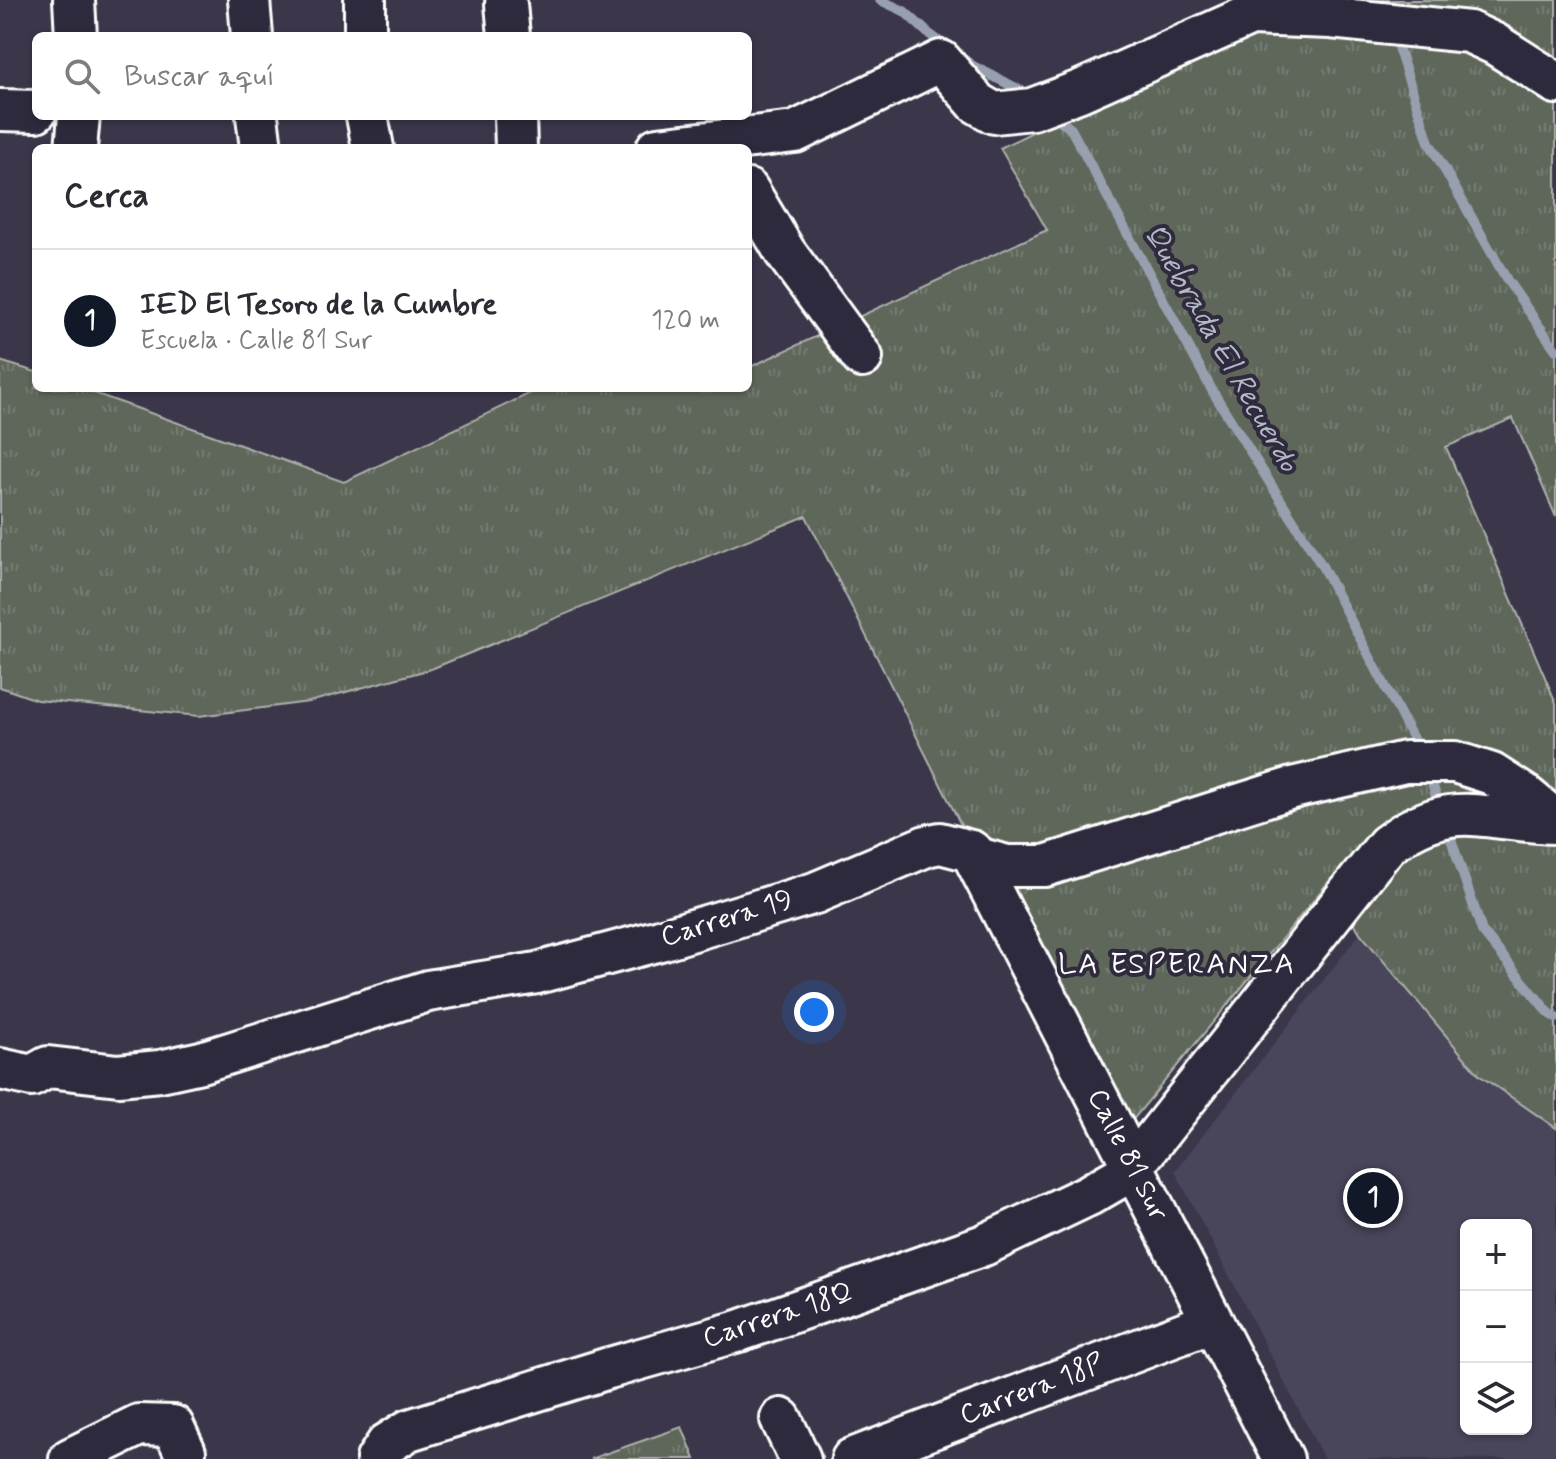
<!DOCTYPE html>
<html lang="es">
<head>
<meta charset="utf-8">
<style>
  body { margin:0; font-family:Mynerve,sans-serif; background:#f7f7f7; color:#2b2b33 }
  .controls { position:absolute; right:24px; bottom:24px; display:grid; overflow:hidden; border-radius:12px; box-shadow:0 2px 6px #0004 }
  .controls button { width:72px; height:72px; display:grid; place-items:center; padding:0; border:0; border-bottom:2px solid #e1e1e2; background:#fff; color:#2b2b33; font:40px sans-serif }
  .you { position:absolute; left:814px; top:1012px; width:28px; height:28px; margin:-20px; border:6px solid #fff; border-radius:50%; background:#1a73e8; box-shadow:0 0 0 12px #1a73e833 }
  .badge { display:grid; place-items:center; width:52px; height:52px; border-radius:50%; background:#111827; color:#fff; font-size:26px; font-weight:700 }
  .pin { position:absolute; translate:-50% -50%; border:4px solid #fff; box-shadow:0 2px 8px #0006 }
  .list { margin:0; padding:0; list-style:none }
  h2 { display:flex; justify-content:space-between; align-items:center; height:104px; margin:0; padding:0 32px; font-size:34px }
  h2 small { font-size:26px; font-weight:400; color:#7c7c81 }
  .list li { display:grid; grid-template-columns:52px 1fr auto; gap:24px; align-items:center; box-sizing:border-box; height:144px; padding:0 32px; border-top:2px solid #e1e1e2 }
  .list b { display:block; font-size:30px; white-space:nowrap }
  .list p { margin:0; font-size:26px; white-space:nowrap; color:#7c7c81 }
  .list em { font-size:26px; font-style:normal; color:#7c7c81 }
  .icon { flex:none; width:44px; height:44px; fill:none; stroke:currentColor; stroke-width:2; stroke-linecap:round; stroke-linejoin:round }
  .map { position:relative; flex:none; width:1556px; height:1459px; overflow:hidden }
  .search { position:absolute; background:#fff; box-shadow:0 2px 6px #0004; left:32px; top:32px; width:720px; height:88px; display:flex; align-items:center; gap:20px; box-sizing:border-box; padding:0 28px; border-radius:12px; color:#7c7c81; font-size:30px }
  .panel { position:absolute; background:#fff; box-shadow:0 2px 6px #0004; left:32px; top:144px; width:720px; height:248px; border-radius:12px }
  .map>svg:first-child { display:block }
  .built { fill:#49445a; fill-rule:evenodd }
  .grass { fill:url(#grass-tufts); stroke:#aeb2ac; stroke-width:2 }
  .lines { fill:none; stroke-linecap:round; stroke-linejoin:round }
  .stream { stroke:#98a0b0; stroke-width:10 }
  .minor-casing { stroke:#fff; stroke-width:46 }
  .minor { stroke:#2f2a3d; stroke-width:40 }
  .labels { text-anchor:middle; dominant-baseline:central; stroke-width:8; stroke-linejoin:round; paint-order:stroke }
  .street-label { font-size:28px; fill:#fff; stroke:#2f2a3d }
  .water-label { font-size:30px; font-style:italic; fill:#b2b8c4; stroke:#2f2a3d }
  .neighbourhood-label { font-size:30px; letter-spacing:2px; fill:#fff; stroke:#2f2a3d }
</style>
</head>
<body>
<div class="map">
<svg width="1556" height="1459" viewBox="0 0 1556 1459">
  <defs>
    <pattern id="grass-tufts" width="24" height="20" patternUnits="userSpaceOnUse" patternTransform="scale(2)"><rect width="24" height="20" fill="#5e665a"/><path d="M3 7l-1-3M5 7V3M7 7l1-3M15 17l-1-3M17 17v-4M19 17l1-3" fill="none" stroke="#767d73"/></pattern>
  </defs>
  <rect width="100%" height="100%" fill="#3b364a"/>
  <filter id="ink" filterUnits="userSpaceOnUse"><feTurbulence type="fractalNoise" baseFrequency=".0125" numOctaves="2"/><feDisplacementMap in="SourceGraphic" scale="16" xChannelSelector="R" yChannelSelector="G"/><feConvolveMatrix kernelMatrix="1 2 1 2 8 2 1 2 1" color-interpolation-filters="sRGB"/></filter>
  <g filter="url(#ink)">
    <path class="built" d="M1360 933 1479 1075 1556 1128V1459H1324L1175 1171ZM1466 1225H1526V1429H1466Z"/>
    <path class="grass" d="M1300 0H1556V517L1513 418 1446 447 1556 703V1128L1479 1075 1360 933 1330 880 1118 1138 806 516 431 669 309 702 199 716 37 700 0 687V361L36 372V388H80L344 482 541 388H748V368L1047 230 1000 148Z
      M682 1427 695 1459H590Z"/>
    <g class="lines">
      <path class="stream" d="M880 0 904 11 928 33 973 66 1020 90 1028 96
        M1396 34 1397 44 1429 142 1507 280 1556 350
        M1051 113 1071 129 1213 392 1322 566 1420 752
        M1428 770 1436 796
        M1450 836 1482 931 1548 1012 1556 1018"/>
      <defs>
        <path id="minor" d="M74 0 76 36
          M249 0 252 36
          M365 0V36
          M506 4 509 36
          M0 110 36 111
          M257 116 261 148
          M367 116 373 148
          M515 116 516 148
          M76 148 79 116
          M657 148 795 132 941 61 977 103 994 113 1032 109 1080 91 1251 15 1331 18 1469 32 1495 44 1556 83
          M748 190 785 252 862 357
          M971 851 1283 1459
          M0 1069 32 1076 48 1067 118 1075 160 1071 201 1062 428 991 537 973 660 940 815 893 926 846 940 843 971 851 981 859 1007 866H1045L1292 788 1405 762H1455L1492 774 1526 796 1556 821
          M781 1419 800 1459
          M70 1459 139 1425 173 1426 185 1452V1459
          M377 1459 387 1444 409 1430 609 1368 739 1331 984 1245 1089 1195 1127 1173 1133 1166 1387 845C1451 796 1484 821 1556 823
          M852 1459 1212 1322"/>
      </defs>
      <use href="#minor" class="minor-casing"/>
      <use href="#minor" class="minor"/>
    </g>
  </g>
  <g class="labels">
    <g class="street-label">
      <text transform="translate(727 919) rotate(-17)">Carrera 19</text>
      <text transform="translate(1127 1155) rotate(63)">Calle 81 Sur</text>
      <text transform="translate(778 1316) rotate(-18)">Carrera 18Q</text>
      <text transform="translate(1032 1390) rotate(-21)">Carrera 18P</text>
    </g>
    <g class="water-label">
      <text transform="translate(1221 348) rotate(60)">Quebrada El Recuerdo</text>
    </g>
    <g class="neighbourhood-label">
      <text x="1177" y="964">LA ESPERANZA</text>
    </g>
  </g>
</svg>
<div class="controls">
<button>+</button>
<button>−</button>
<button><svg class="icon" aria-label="layers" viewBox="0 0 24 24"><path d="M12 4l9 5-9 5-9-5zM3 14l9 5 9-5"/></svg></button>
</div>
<div class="you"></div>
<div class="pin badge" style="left:1373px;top:1198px">1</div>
<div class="search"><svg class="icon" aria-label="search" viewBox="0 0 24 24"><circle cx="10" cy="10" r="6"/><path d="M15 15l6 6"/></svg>Buscar aquí</div>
<section class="panel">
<h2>Cerca<small></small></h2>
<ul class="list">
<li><span class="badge">1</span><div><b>IED El Tesoro de la Cumbre</b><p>Escuela · Calle 81 Sur</p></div><em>120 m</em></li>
</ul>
</section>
</div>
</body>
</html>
